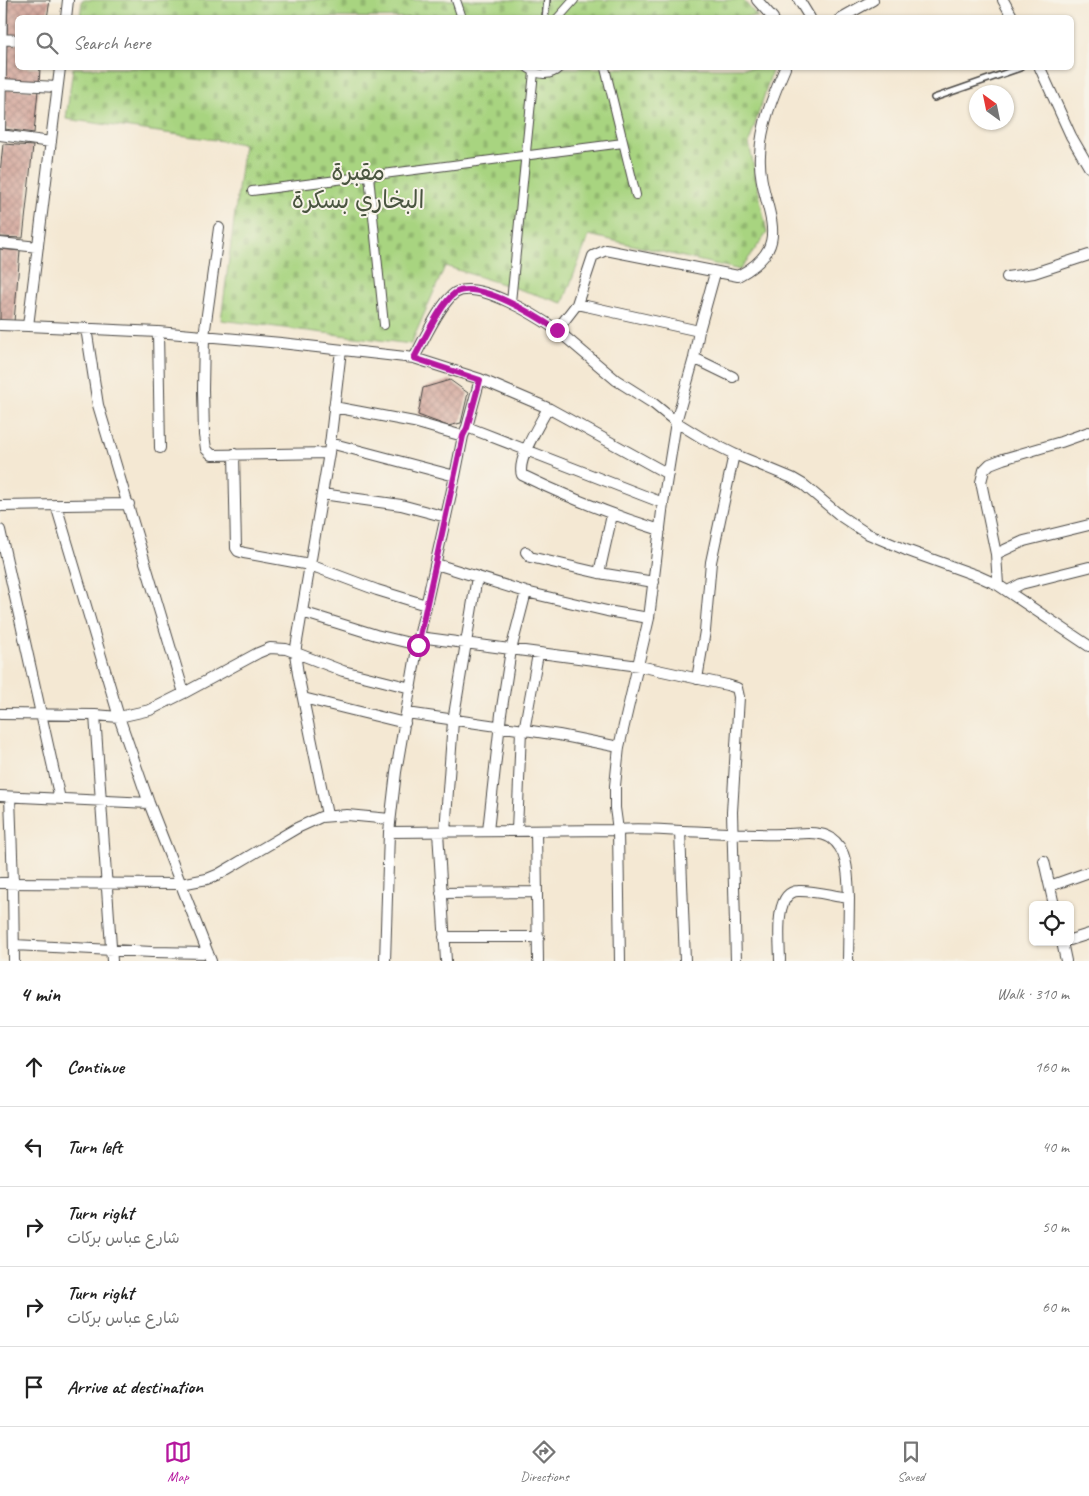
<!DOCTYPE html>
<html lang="en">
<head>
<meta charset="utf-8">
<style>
  body { margin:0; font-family:Caveat,"Playpen Sans Arabic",sans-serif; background:#f2f2f2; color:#222 }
  .controls { position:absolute; right:15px; bottom:15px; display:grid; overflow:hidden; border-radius:8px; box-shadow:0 1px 4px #0004 }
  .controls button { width:45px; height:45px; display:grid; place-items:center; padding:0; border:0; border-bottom:1px solid #e0e0e0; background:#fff; color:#222; font:25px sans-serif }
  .compass { position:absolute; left:969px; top:85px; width:45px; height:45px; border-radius:50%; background:#fff; box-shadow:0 1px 4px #0004; rotate:327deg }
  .stop { position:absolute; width:15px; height:15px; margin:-11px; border:4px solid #b5179e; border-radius:50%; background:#fff }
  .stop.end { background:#b5179e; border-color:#fff; box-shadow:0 1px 5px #0008 }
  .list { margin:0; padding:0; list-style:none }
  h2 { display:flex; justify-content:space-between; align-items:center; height:65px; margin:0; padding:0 20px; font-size:21px }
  h2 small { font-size:16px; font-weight:400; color:#767676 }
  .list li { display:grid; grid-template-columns:32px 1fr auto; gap:15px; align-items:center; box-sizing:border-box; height:80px; padding:0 20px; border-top:1px solid #e0e0e0 }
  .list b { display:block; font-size:19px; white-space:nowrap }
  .list p { margin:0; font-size:16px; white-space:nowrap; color:#767676 }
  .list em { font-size:16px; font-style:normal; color:#767676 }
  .icon { flex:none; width:28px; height:28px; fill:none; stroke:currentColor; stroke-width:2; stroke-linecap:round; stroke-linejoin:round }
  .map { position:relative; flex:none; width:1089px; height:961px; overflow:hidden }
  .search { position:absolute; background:#fff; box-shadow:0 1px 4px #0004; left:15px; right:15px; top:15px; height:55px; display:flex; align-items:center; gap:12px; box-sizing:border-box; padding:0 18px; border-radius:8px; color:#767676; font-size:19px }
  .sheet { height:465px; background:#fff }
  nav { display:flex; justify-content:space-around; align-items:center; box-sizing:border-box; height:70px; border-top:1px solid #e0e0e0; background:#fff; font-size:14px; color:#767676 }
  nav a { display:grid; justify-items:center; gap:2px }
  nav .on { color:#b5179e }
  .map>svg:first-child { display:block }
  .cemetery { fill:url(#cemetery-stones); stroke:#6a8056 }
  .building { fill:url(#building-cross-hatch) }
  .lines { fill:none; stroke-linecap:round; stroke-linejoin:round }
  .service-casing { stroke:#494744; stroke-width:8 }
  .pedestrian-casing { stroke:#494744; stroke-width:10 }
  .minor-casing { stroke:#494744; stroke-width:12 }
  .service { stroke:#fff; stroke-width:5 }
  .pedestrian { stroke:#fff; stroke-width:8 }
  .minor { stroke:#fff; stroke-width:10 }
  .route { stroke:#b5179e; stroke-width:6 }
  .labels { text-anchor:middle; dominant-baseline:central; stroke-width:4; stroke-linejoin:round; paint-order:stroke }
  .park-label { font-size:24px; fill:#4a5540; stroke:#f7f3e8 }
</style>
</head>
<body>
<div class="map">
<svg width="1089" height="961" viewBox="0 0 1089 961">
  <defs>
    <pattern id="cemetery-stones" width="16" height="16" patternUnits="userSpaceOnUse" patternTransform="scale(1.25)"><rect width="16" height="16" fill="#a8d480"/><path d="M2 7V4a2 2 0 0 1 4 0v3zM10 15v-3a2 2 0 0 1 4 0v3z" fill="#91b66f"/></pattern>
    <pattern id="building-cross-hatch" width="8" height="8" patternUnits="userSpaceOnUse" patternTransform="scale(1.25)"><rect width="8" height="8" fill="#cf9c91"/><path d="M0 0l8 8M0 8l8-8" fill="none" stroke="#a87f77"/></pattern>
  </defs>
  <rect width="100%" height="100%" fill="#f7f3e8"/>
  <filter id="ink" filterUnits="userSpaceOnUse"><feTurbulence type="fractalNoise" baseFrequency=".02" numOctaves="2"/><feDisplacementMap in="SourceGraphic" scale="10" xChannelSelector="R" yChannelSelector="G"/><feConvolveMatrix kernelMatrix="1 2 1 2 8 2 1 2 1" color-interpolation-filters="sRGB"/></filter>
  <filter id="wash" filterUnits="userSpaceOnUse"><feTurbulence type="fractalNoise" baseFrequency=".0096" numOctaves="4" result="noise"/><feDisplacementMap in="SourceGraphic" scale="20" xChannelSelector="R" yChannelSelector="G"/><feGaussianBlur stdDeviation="1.12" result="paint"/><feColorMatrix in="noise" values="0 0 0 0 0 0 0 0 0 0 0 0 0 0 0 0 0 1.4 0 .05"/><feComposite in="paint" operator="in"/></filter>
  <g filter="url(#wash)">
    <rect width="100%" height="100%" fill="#f4e8d3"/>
    <path class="cemetery" d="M82 0H743L758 17 80 18Z
      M73 68H773L749 143 767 233 740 270 589 235 563 303 445 266 411 344 221 320 244 144 66 119Z"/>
    <g id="blocks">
      <path class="building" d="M8 0H50L47 18H18V36H7Z
        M7 43H18V68H40L39 83 4 80Z
        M5 89 38 90 34 133 5 129Z
        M3 144 33 146 23 238 0 237V173Z
        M0 249 20 251 14 322 0 321Z
        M450 380 468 393 461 423 448 426 418 415 423 388Z"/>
    </g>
  </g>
  <g filter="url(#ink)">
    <use href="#blocks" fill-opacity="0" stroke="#494744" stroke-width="1"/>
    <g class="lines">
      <defs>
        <path id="service" d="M545 18 547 0
          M934 98 1020 68"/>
        <path id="pedestrian" d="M456 0 462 18
          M558 18 574 0
          M528 68C538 75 550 77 559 68
          M605 68 636 195
          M369 176 384 325
          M252 191 623 143
          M511 302 534 72"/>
        <path id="minor" d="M757 0 773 18
          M799 0 810 18
          M1003 0 1013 18
          M66 18 68 0
          M841 18 873 0
          M2 39 18 40
          M60 68 28 326 158 332 281 343 414 358 480 379 548 408 668 474
          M1040 68 1071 136 1089 167
          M1 84 57 87
          M0 130 2 0
          M0 135 51 142
          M219 228 204 336 203 389 204 435 206 449 212 455 329 453 341 350
          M0 243 38 247
          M1007 277 1034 273 1089 255
          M577 304 699 331
          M0 325 28 326
          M86 328 98 405 184 693 150 710 119 717 95 715
          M557 330 616 380 654 404 676 422 702 438 734 454 792 478 804 485 842 517 866 533 906 550 978 576 998 585 1089 646
          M158 332 160 448
          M414 358C423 342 441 302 455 293 478 279 538 317 557 330L577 304 593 256 606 250 738 276C801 243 757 207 760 155 761 125 773 96 785 68
          M694 358 733 377
          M480 379 467 427 463 436 455 476 419 637 396 772 389 832 618 830C640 828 660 830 682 831 717 832 751 835 786 834 800 834 818 830 831 838 849 850 848 879 849 898
          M334 407 414 422 463 436
          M548 408C541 422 516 460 522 475 567 497 612 515 660 530
          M467 427 663 503
          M330 443 455 476
          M234 454 236 548 238 551 244 553 310 565 377 590 426 605
          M322 494 401 505 446 517
          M56 505 119 717 149 803 211 961
          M0 506 129 504
          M612 515 599 573 654 582
          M0 530 60 799
          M526 552 530 557 599 573
          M996 554 1024 541 1089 525
          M436 564 526 592 607 611 649 618
          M998 585 996 554 981 482 984 470 990 464 1003 459 1061 442 1089 432
          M1008 591 1021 584 1089 567
          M302 612 376 635 418 645
          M419 637 639 666 727 685 737 688 739 697 732 812 736 961
          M697 679 705 631 711 562 734 454
          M184 693 258 653 270 648 286 649 343 671 411 688
          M303 698 405 723
          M407 713 559 735 619 747
          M0 714 95 715 112 961
          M524 731 538 654
          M0 796 149 803
          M10 797 13 884 14 961
          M327 815 298 674 295 653 329 453
          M488 831 501 714 511 650 526 592
          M517 831 521 730
          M536 831 538 961
          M680 831 685 961
          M438 832 446 961
          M445 832 453 721 477 577
          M1044 861 1054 905
          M0 883 181 884 207 879 219 874 297 828 321 817 347 815 390 819
          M1050 886 1089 872
          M441 893 536 892
          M444 937H539
          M1070 940 1089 934
          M1062 942 1066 961
          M14 945 152 952 208 953
          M385 961 389 832
          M620 961 618 830 615 808V786L619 747 649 618 663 503 676 422 694 358 699 331 715 273
          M780 961C780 943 773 892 798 891 814 890 832 896 849 898L848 961"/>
      </defs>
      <use href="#service" class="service-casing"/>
      <use href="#pedestrian" class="pedestrian-casing"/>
      <use href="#minor" class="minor-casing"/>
      <use href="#service" class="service"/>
      <use href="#pedestrian" class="pedestrian"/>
      <use href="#minor" class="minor"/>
    </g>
  </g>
  <g class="lines" filter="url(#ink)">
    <path class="route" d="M418 645 463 436 467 428 480 380 414 358C423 342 441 303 455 293 478 279 538 317 557 330"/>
  </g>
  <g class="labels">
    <g class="park-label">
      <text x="358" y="172">مقبرة<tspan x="358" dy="28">البخاري بسكرة</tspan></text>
    </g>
  </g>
</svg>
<div class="controls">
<button><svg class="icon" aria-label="locate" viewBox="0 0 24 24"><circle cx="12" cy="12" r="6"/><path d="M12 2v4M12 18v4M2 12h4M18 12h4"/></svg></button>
</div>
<svg class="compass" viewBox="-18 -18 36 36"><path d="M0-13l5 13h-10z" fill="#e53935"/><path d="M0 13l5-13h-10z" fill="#767676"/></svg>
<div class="stop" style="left:418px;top:645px"></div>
<div class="stop end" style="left:557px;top:330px"></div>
<div class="search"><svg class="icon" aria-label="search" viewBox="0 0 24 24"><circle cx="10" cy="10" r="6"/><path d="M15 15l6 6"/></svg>Search here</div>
</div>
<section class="sheet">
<h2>4 min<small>Walk · 310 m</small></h2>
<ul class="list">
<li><svg class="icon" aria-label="ahead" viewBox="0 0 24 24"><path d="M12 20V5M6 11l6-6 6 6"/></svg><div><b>Continue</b></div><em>160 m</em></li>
<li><svg class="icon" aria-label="left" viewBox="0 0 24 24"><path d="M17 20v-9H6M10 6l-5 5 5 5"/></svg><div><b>Turn left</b></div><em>40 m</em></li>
<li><svg class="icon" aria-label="right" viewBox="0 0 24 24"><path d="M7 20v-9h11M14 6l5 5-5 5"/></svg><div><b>Turn right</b><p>شارع عباس بركات</p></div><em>50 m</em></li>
<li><svg class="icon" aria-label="right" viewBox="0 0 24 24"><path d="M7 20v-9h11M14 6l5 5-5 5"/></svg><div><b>Turn right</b><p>شارع عباس بركات</p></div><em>60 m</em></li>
<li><svg class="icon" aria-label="arrive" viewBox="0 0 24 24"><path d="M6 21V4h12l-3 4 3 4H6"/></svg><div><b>Arrive at destination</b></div></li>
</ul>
</section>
<nav>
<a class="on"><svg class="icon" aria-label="map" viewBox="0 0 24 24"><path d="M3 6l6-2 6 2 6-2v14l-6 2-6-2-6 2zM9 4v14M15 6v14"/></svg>Map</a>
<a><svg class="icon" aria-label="directions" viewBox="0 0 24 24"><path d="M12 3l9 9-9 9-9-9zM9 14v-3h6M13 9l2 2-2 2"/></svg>Directions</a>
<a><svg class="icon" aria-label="saved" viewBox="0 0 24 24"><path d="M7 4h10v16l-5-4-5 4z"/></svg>Saved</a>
</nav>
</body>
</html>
